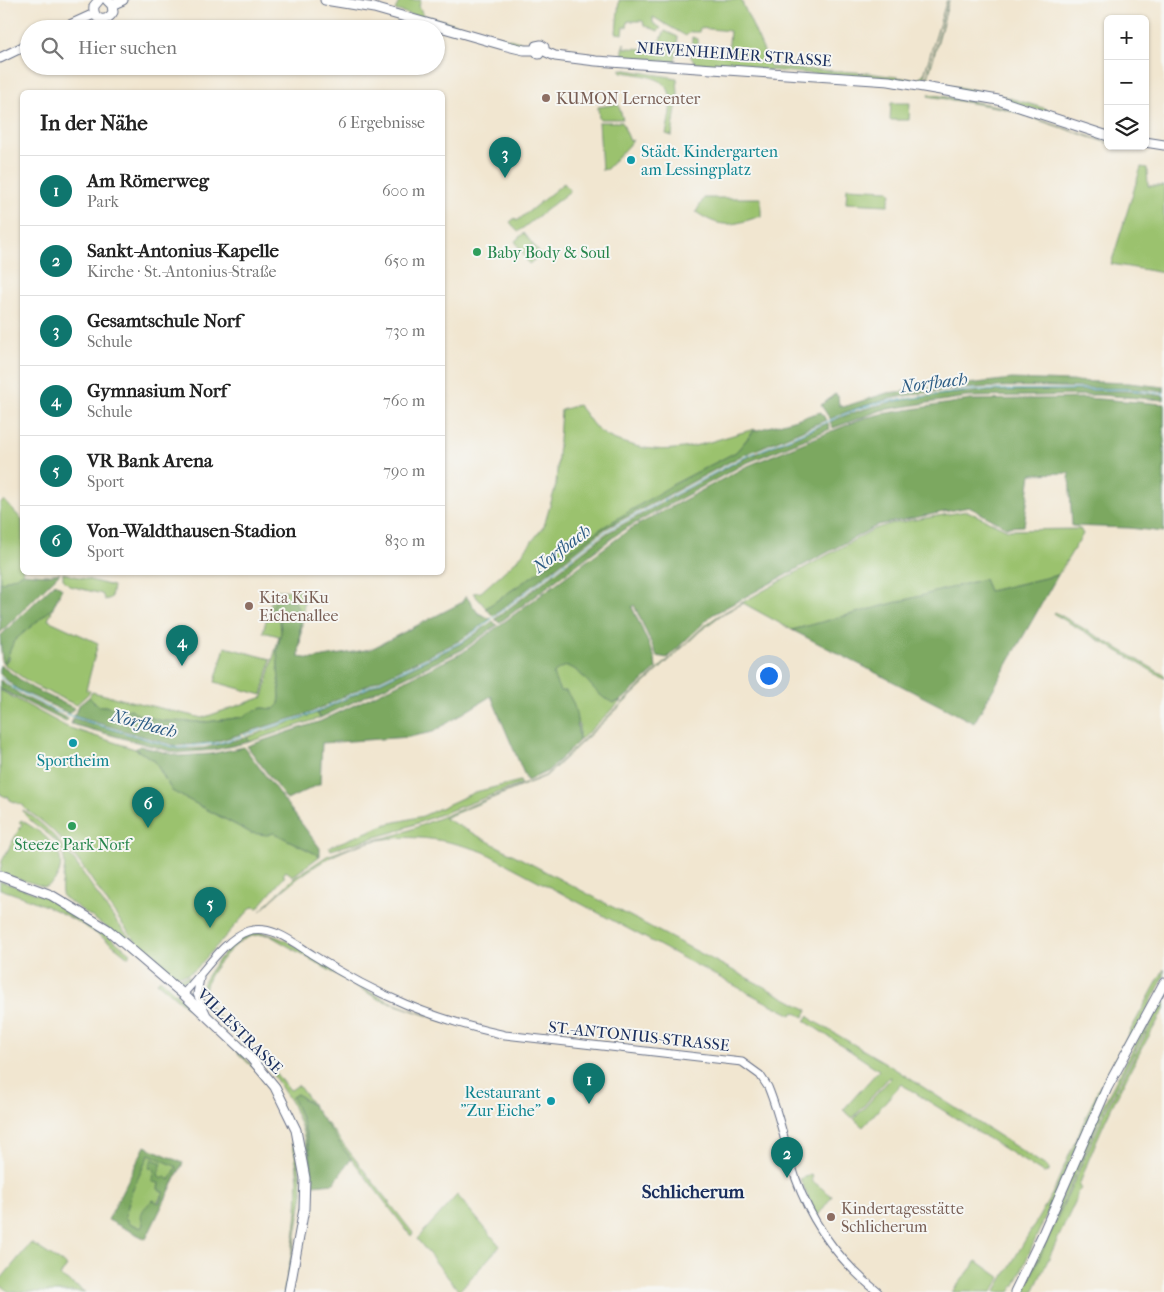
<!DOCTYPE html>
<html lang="de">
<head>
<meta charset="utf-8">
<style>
  body { margin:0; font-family:"IM FELL French Canon",serif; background:#f2f2f2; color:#222 }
  .controls { position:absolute; right:15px; top:15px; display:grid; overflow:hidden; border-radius:8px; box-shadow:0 1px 4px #0004 }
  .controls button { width:45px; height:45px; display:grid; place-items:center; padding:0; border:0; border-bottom:1px solid #e0e0e0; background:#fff; color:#222; font:25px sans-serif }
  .you { position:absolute; left:768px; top:675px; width:18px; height:18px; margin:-12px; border:4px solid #fff; border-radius:50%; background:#1a73e8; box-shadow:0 0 0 8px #1a73e833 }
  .badge { display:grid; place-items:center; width:32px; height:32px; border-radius:50%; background:#0f766e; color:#fff; font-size:16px; font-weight:700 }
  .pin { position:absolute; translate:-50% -41px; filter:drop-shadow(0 1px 2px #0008) }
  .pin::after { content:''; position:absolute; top:26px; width:18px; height:15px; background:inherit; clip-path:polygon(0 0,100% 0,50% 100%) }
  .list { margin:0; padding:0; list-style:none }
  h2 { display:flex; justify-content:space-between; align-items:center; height:65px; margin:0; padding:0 20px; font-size:21px }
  h2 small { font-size:16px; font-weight:400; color:#767676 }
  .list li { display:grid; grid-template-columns:32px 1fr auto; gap:15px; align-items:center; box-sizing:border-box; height:70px; padding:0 20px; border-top:1px solid #e0e0e0 }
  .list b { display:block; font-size:19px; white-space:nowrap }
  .list p { margin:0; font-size:16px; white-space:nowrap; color:#767676 }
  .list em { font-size:16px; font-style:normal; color:#767676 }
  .icon { flex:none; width:28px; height:28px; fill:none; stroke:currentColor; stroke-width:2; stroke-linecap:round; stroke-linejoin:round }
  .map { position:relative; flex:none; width:1164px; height:1292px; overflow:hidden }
  .search { position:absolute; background:#fff; box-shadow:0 1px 4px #0004; left:20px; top:20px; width:425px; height:55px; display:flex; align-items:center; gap:12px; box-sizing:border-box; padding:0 18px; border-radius:28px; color:#767676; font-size:19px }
  .panel { position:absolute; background:#fff; box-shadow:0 1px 4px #0004; left:20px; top:90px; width:425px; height:485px; border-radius:8px }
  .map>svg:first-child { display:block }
  .green { fill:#9bc26e; stroke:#5b7866 }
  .forest { fill:#7ca861; stroke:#4c6c60; fill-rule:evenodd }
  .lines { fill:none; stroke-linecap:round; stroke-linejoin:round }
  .stream { stroke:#4db0cc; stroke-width:1 }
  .minor-casing { stroke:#666f86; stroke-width:9 }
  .major-casing { stroke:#666f86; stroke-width:11 }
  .minor { stroke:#fff; stroke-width:7 }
  .major { stroke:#fff; stroke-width:9 }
  .education-dot { fill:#8d6e63; stroke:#f6f6f2; stroke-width:2 }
  .culture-dot { fill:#0f9aa8; stroke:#f6f6f2; stroke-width:2 }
  .leisure-dot { fill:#2e9e5b; stroke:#f6f6f2; stroke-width:2 }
  .labels { text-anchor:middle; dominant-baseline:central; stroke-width:4; stroke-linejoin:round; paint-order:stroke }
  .street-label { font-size:16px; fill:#1b2f5e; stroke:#f6f6f2 }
  .education-label { font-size:16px; fill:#785e54; stroke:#f6f6f2; text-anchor:start }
  .culture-label { font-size:16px; fill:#0d838f; stroke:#f6f6f2; text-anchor:start }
  .leisure-label { font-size:16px; fill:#27864d; stroke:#f6f6f2; text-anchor:start }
  .water-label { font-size:18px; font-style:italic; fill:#2c5c84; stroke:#f6f6f2 }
  .quarter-label { font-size:19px; font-weight:bold; fill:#1b2f5e; stroke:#f6f6f2 }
</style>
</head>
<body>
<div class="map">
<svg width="1164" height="1292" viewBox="0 0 1164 1292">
  <rect width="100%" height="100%" fill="#f6f6f2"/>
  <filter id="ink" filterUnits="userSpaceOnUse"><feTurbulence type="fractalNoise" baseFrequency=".02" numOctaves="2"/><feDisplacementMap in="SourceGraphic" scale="10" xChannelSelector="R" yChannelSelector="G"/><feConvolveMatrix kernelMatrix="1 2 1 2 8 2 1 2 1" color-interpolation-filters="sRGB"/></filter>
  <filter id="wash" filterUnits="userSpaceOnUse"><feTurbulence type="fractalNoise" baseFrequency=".0096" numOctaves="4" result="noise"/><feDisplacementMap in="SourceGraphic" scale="20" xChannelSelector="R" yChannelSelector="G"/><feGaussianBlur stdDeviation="1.12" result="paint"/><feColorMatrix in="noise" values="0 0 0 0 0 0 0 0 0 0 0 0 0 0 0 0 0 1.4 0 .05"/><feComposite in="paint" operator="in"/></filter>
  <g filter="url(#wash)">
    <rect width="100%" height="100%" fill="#f1e6d0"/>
    <path class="green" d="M400 0H421L419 5 423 15 527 44V47L518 46 395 10Z
      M619 0H741L771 67 868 73 918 80 925 72 947 0 922 83 697 64 691 58 692 37 698 39V53L728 55 730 31 700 28 699 32H690L686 36 653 17V23L661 28 658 31 644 25 643 21H628L627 27H624L623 34 616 33Z
      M949 0 927 81 999 95 1047 109 1046 112 927 83 926 80Z
      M665 31 678 37 675 62 622 58 624 43 625 48 655 49Z
      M621 69 677 78 678 94 672 136 666 134C677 83 670 78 621 72Z
      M929 94 1003 107 1108 143 1002 108 928 96Z
      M891 103H910L909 120H890Z
      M618 104 623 119H599L598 107Z
      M599 122H622L630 141 633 140 607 169 602 170Z
      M1141 167 1147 168 1148 186H1164V273L1111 264Z
      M564 183 570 191 518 232 510 222 515 218 517 221Z
      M847 188 888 190 891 194 888 205 846 203Z
      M704 198H761V216C733 225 722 230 696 212Z
      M524 233 541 255 529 264 515 241Z
      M578 405C585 412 590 422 597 429 606 437 617 441 628 444 676 459 710 440 755 429L736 452 674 484 602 528 486 608 473 593 481 592 518 559 544 526 556 485 561 410Z
      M4 500 22 520 23 573 0 583V504Z
      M967 511 1008 530 1080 529 1083 534 1058 575 989 591 984 579 792 630 743 603 721 615 700 631 546 776 444 818 808 1010 804 1017 794 1012 792 1015 758 998 484 852C388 819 330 844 260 911L294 878 327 856 360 844 399 834 545 776 704 626 718 616 874 529 890 524Z
      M63 573 113 586 111 598 105 600 102 594 70 586 63 579Z
      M274 590 305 591 300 645V621L275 615 280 621 281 632 277 651 280 697 279 704 274 709 262 708 249 713 244 717 206 722 163 721 137 714 131 709 123 711 105 706H98L89 697 92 692 202 718 263 697 279 636 263 632Z
      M53 608 48 620 98 643 86 690 90 691 89 693 76 705 33 685 2 663H5L8 659 9 650 16 638Z
      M1055 612 1164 675V678L1054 614Z
      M225 647 271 659 262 695 215 682Z
      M567 665C585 673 595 693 613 703L621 701 579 741V724L556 684 553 675 559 668Z
      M0 690 67 727 135 749 154 760 172 791 251 833H274L320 856 293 876 286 871 283 875 285 876 258 908 252 907 196 969 188 974 175 976C120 940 98 877 54 832 45 823 35 816 24 808V806L10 800 8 796 6 797 0 794Z
      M317 713 320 718 249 742 247 737Z
      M520 781 521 784 510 788 394 832 331 850 329 847 387 824 423 816 475 792Z
      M23 810C66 838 86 881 116 921 132 942 152 958 171 976L178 978 188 976 190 978 182 982 171 978 143 953 63 897C57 881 73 867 58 844 51 833 25 821 23 810Z
      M21 820C39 831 68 848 59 873 56 880 51 885 45 887L0 873 2 861 22 824 19 822Z
      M0 881 43 896 83 916 130 953 128 957C86 922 51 906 0 889Z
      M257 932C289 934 338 975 368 991 393 1005 420 1013 447 1022L378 999 269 935C248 933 237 942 224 957 214 969 203 980 206 997 209 1016 254 1049 268 1063 275 1071 280 1080 287 1087L291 1090 298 1085 313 1105 297 1094 292 1097C309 1134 315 1170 311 1211L309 1157 302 1129 291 1102 267 1066 224 1023 208 1004 202 984C215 962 232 939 257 932Z
      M1164 969V977L1093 1110 1015 1285 1010 1292H995L1052 1194 1098 1090Z
      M160 979 214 1028 215 1031 268 1082 295 1138 303 1193 286 1292H284C303 1203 313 1124 241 1054 214 1029 185 1006 157 982Z
      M1164 990V996L1104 1110 1033 1270 1022 1292H1019L1100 1111Z
      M1164 1000V1010C1131 1066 1100 1125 1079 1186L1081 1189 1076 1194V1200L1033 1292H1024L1108 1106Z
      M809 1015 812 1020 884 1062 1049 1168V1172L1043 1173 901 1084 863 1127 854 1119 891 1078 889 1077 853 1118 843 1110 879 1070 805 1021Z
      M326 1122 413 1233 411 1236 324 1123Z
      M149 1154 177 1166 170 1180 161 1179 155 1169 159 1183 158 1189 164 1192 141 1228 129 1223 125 1217 132 1191Z
      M811 1175 813 1177 811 1180 832 1196 817 1217 800 1179Z
      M457 1195 500 1246 459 1291 417 1239Z
      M31 1243 67 1266 60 1276 85 1292H9L0 1285V1280Z
      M977 1261 1001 1278 992 1292H952Z"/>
    <path class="forest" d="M1012 379 1129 383 1164 387V392C1139 388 1114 389 1088 388 1006 385 905 384 830 419L821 405 835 394 838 396 839 405 843 407 887 393Z
      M1074 390 1127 391 1164 396V400L1100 395 967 397 882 410 833 428 830 422C903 388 995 391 1074 390Z
      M1087 398 1164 404V532L1129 528 1072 526 1069 473 1031 474 1024 526 1006 527 969 507 878 525 712 615 667 658 657 656 634 605 632 607 655 658 656 669 622 700 613 703C608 700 603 698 599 694 586 682 570 652 553 675L560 691H566C578 706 577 723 579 741L548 771 527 781 491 696 433 732 409 737 322 743 320 784 287 800 247 746 321 721 462 653 630 529 745 467 788 449 864 418 881 414 970 400Z
      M821 412 826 420 739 457 605 529 493 616 486 608 602 528 674 484 736 452 754 431Z
      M828 423 830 429 744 464 623 530 499 623 495 619 607 533 741 460Z
      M23 573 46 575 60 573 0 633V583Z
      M1058 575 974 723 792 630 984 579 989 591Z
      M55 583 62 588 53 608 14 641 5 663H2L0 636Z
      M280 596 295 602 299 610 300 621 299 657 312 659 371 649 461 603 466 596 478 613 491 619 459 641 310 713 215 742 176 746 74 716 78 706 89 697 98 706H105L123 711 131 709 137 714 163 721 206 722 244 717 249 713 262 708 274 709 279 704 280 697 277 651 281 632 280 621 272 608 276 598Z
      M493 621 497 625 462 650 320 718 317 713 464 642Z
      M0 665 32 688 74 708 70 714 17 689 0 674Z
      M0 680 21 695 68 719 66 722 0 689Z
      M73 718 179 749 204 748 247 737 249 742 214 750 177 753 71 724Z
      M140 746 179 756 211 754 244 747 320 848V856L274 833 267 835 251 833 172 791 154 760 135 749Z
      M297 1094 313 1106 351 1159 334 1183 313 1185C312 1154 306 1125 292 1097Z
      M145 1146 183 1163 146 1239 108 1220ZM149 1154 177 1167 170 1180 165 1177 161 1179 158 1174 162 1163 152 1159 149 1167 155 1170 152 1182 159 1183 158 1189 164 1192 159 1203 153 1200C144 1208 138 1213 143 1224L141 1228 129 1223 125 1217 132 1191Z"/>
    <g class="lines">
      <path class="stream" d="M0 677 15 689 54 710 102 726 177 748 219 743 312 714 463 641 606 531 740 459 857 409 883 402 973 390 1124 389 1164 394"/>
    </g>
  </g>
  <g filter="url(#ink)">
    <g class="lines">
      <defs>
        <path id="minor" d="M200 978 197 994 206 1013
          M183 994C200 977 226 937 248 931 272 924 294 943 313 955 376 995 432 1019 505 1035L742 1062 760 1075 768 1087C780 1116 786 1149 796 1179 812 1224 840 1262 878 1292"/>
        <path id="major" d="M99 0 94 6C92 20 106 24 113 12L112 5 107 0
          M325 0 374 8 503 45 524 50H535L539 54
          M112 5 123 0
          M61 29 94 14
          M535 50 536 46 541 45 544 47V51L555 56 596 61 889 81 998 100 1108 136
          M0 58 29 44
          M1145 142 1164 145
          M0 876 51 895 107 929 183 994 251 1058 275 1087 296 1130 305 1178 304 1209 289 1292
          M1015 1292 1042 1236 1107 1088 1164 983"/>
      </defs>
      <use href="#minor" class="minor-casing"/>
      <use href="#major" class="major-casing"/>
      <use href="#minor" class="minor"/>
      <use href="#major" class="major"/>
    </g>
  </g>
  <g class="education-dot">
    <circle cx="546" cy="98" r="5"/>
    <circle cx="249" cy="606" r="5"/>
    <circle cx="831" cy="1217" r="5"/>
  </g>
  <g class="culture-dot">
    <circle cx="631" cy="160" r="5"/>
    <circle cx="73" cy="743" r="5"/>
    <circle cx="551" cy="1101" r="5"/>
  </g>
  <g class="leisure-dot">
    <circle cx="477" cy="252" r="5"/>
    <circle cx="72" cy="826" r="5"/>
  </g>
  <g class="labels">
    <g class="street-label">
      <text transform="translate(734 54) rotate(4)">NIEVENHEIMER STRASSE</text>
      <text transform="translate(240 1031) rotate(45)">VILLESTRASSE</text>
      <text transform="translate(639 1036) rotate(6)">ST.-ANTONIUS-STRASSE</text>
    </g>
    <g class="education-label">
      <text x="556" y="98">KUMON Lerncenter</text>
      <text x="259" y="597">Kita KiKu<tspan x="259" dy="18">Eichenallee</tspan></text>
      <text x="841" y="1208">Kindertagesstätte<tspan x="841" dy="18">Schlicherum</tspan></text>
    </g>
    <g class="culture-label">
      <text x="641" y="151">Städt. Kindergarten<tspan x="641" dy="18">am Lessingplatz</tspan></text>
      <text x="73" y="760" text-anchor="middle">Sportheim</text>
      <text x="541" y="1092" text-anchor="end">Restaurant<tspan x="541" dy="18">"Zur Eiche"</tspan></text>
    </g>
    <g class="leisure-label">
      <text x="487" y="252">Baby Body &amp; Soul</text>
      <text x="72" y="844" text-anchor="middle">Steeze Park Norf</text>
    </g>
    <g class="water-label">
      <text transform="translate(934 383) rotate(-7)">Norfbach</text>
      <text transform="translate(562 549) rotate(-37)">Norfbach</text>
      <text transform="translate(144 724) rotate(15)">Norfbach</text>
    </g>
    <g class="quarter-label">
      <text x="693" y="1192">Schlicherum</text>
    </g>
  </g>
</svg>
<div class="controls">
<button>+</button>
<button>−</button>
<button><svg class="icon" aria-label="layers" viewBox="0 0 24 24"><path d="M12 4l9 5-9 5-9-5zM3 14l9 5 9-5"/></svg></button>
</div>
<div class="you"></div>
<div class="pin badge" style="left:589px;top:1104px">1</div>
<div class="pin badge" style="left:787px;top:1178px">2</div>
<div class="pin badge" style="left:505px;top:178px">3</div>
<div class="pin badge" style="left:182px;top:666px">4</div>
<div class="pin badge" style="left:210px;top:928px">5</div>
<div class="pin badge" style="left:148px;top:828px">6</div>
<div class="search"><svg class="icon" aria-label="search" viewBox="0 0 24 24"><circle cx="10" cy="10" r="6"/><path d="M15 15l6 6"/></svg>Hier suchen</div>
<section class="panel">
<h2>In der Nähe<small>6 Ergebnisse</small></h2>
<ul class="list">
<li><span class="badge">1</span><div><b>Am Römerweg</b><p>Park</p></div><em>600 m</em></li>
<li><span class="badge">2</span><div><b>Sankt-Antonius-Kapelle</b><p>Kirche · St.-Antonius-Straße</p></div><em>650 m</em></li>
<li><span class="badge">3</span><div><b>Gesamtschule Norf</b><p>Schule</p></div><em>730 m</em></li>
<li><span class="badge">4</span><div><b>Gymnasium Norf</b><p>Schule</p></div><em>760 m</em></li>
<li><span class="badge">5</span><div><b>VR Bank Arena</b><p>Sport</p></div><em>790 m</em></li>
<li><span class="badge">6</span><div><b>Von-Waldthausen-Stadion</b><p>Sport</p></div><em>830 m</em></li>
</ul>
</section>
</div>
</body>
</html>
